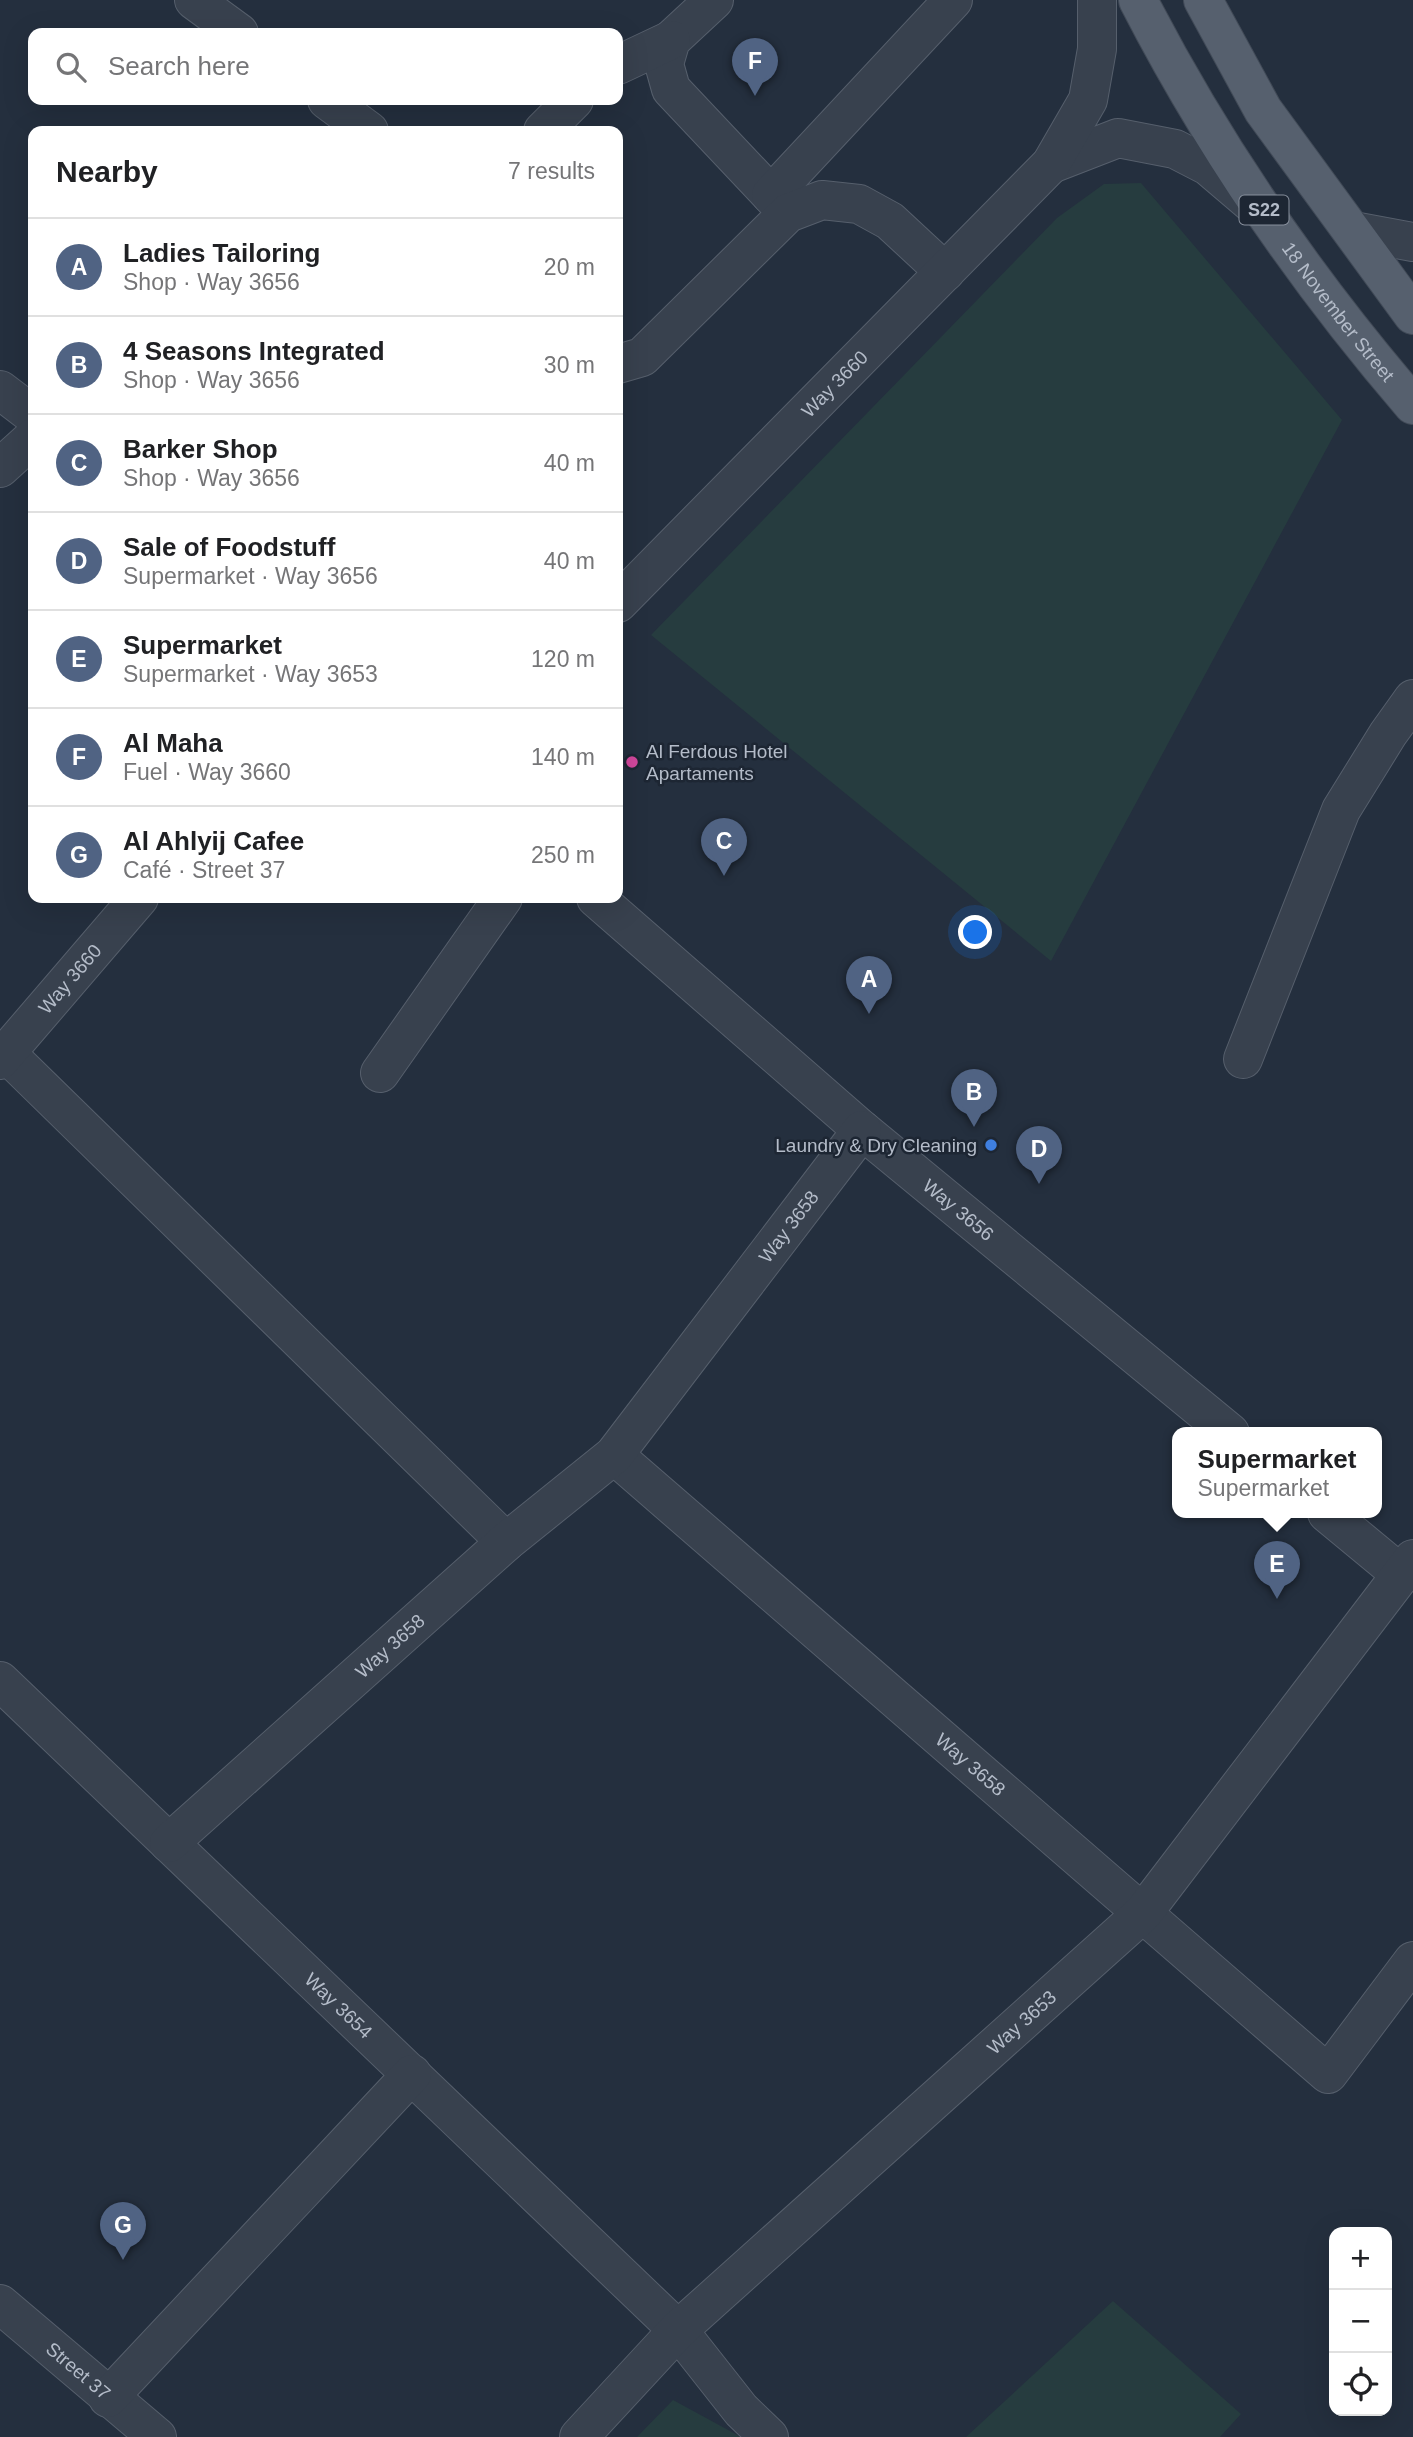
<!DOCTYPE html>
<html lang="en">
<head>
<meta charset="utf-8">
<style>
  body { margin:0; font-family:Helvetica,sans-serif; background:#f2f2f2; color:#202124 }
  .controls { position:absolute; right:21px; bottom:21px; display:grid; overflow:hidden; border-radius:14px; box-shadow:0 7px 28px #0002 }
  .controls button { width:63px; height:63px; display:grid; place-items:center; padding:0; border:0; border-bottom:2px solid #e0e0e0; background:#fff; color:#202124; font:35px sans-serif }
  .you { position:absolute; left:976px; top:933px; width:24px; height:24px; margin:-18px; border:5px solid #fff; border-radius:50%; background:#1a73e8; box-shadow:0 0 0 10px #1a73e833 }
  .badge { display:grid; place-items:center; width:46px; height:46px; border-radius:50%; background:#506383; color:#fff; font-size:23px; font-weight:700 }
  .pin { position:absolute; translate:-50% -58px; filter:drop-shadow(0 2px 4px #0008) }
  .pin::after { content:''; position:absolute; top:37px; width:24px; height:21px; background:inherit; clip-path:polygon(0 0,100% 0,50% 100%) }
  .popup { position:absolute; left:1172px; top:1427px; width:210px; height:91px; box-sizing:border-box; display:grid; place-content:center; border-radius:14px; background:#fff; filter:drop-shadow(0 2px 5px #0005); font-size:23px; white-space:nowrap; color:#757577 }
  .popup b { font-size:26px; color:#202124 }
  .popup::after { content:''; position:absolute; left:50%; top:100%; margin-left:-14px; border:14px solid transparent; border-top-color:#fff }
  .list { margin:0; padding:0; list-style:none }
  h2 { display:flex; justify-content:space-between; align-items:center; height:91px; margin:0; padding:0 28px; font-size:30px }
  h2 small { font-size:23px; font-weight:400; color:#757577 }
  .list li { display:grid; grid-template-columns:46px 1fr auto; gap:21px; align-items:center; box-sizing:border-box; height:98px; padding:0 28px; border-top:2px solid #e0e0e0 }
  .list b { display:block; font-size:26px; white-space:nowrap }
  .list p { margin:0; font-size:23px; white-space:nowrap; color:#757577 }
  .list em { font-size:23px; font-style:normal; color:#757577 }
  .icon { flex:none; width:38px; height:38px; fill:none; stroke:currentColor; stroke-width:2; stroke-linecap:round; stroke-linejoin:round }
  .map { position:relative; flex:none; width:1413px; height:2437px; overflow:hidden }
  .search { position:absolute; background:#fff; box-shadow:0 7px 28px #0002; left:28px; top:28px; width:595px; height:77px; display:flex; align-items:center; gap:18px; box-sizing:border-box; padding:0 24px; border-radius:14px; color:#757577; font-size:26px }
  .panel { position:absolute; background:#fff; box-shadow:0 7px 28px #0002; left:28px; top:126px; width:595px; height:777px; border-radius:14px }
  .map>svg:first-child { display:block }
  .green { fill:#263c3f }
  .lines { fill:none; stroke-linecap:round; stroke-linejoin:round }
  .minor-casing { stroke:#565f6c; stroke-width:40 }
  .major-casing { stroke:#414a57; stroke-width:40 }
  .minor { stroke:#38414e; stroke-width:38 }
  .major { stroke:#56606e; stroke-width:38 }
  .hotel-dot { fill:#d1479c; stroke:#1d2633; stroke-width:2.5 }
  .shop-dot { fill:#3f7fe0; stroke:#1d2633; stroke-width:2.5 }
  .labels { text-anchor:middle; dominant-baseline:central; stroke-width:5; stroke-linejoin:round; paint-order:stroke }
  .shield { fill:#1d2633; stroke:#878f9c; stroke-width:2 }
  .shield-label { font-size:18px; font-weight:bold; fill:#b4bcc9 }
  .street-label { font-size:19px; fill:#b4bcc9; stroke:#1d2633 }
  .poi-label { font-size:19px; fill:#b4bcc9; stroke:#1d2633; text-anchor:start }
</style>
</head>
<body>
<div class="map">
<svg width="1413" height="2437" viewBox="0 0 1413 2437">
  <rect width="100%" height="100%" fill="#242f3e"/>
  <path class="green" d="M1141 183 1342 420 1051 961 651 635 1057 218 1104 184Z
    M1113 2301 1241 2414 1220 2437H966Z
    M673 2400 741 2437H637Z"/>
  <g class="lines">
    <defs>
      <g id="minor">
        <path d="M194 0 239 33"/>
        <path d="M714 0 671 40 664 64 671 89 788 213"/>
        <path d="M618 65 671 40"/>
        <path d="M327 100 369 131"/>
        <path d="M543 131 574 100"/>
        <path d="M1051 164 1118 138 1175 149 1208 166 1255 206"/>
        <path d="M771 195 953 0"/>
        <path d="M1353 231 1413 242"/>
        <path d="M618 364 642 357 788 213 822 200 859 204 890 221 945 272"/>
        <path d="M0 390 33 415"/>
        <path d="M0 468 33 438"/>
        <path id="s1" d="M618 603 1051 164 1088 100 1097 49V0"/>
        <path id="s2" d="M596 898 862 1130 1230 1433"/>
        <path d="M6 1053 506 1542"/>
        <path d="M1243 1059 1341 810 1388 734 1413 699"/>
        <path id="s3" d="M0 1060 139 898"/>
        <path d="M380 1073 503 898"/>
        <path id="s4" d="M614 1455 1328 2074 1413 1961"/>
        <path d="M1327 1513 1402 1575"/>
        <path id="s5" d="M0 1681 678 2330 741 2410 769 2437"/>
        <path id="s6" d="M169 1843 506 1542 614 1455 862 1130"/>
        <path id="s7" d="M0 2304 157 2437"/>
        <path d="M108 2398 412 2074"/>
        <path id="s8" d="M579 2437 678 2330 1143 1913 1413 1559"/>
      </g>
      <g id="major">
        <path id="s9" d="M1138 0C1212 144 1307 282 1413 405"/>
        <path d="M1203 0 1263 110 1413 315"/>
      </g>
    </defs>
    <use href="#minor" class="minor-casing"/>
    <use href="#major" class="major-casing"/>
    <use href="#minor" class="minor"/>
    <use href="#major" class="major"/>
  </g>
  <circle class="hotel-dot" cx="632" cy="762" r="7"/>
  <circle class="shop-dot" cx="991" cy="1145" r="7"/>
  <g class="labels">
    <rect class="shield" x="1239.5" y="195.5" width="49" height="29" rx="5"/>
    <g class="shield-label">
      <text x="1264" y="210">S22</text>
    </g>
    <g class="street-label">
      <text stroke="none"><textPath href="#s9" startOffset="371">18 November Street</textPath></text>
      <text stroke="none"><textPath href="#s1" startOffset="308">Way 3660</textPath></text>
      <text stroke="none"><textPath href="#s3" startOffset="107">Way 3660</textPath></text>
      <text stroke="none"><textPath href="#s2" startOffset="478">Way 3656</textPath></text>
      <text stroke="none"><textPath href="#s6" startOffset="878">Way 3658</textPath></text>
      <text stroke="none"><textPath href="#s6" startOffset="296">Way 3658</textPath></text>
      <text stroke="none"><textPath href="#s4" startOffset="472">Way 3658</textPath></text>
      <text stroke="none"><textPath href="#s5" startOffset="469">Way 3654</textPath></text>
      <text stroke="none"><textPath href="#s8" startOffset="607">Way 3653</textPath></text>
      <text stroke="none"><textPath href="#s7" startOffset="103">Street 37</textPath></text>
    </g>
    <g class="poi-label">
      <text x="646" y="751">Al Ferdous Hotel<tspan x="646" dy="22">Apartaments</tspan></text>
      <text x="977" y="1145" text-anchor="end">Laundry &amp; Dry Cleaning</text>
    </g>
  </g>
</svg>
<div class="controls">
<button>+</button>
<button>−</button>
<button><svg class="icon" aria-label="locate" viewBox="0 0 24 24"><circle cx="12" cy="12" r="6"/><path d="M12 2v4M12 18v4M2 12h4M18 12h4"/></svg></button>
</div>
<div class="you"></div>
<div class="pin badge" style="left:869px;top:1014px">A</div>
<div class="pin badge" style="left:974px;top:1127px">B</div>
<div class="pin badge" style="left:724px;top:876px">C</div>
<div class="pin badge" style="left:1039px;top:1184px">D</div>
<div class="pin badge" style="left:1277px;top:1599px">E</div>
<div class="popup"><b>Supermarket</b>Supermarket</div>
<div class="pin badge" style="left:755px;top:96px">F</div>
<div class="pin badge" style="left:123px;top:2260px">G</div>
<div class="search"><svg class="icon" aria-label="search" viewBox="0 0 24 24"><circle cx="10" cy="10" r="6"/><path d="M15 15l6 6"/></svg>Search here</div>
<section class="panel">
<h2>Nearby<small>7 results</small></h2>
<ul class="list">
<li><span class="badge">A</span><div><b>Ladies Tailoring</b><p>Shop · Way 3656</p></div><em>20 m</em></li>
<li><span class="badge">B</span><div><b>4 Seasons Integrated</b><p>Shop · Way 3656</p></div><em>30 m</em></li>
<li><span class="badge">C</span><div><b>Barker Shop</b><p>Shop · Way 3656</p></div><em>40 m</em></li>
<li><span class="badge">D</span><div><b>Sale of Foodstuff</b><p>Supermarket · Way 3656</p></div><em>40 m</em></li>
<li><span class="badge">E</span><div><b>Supermarket</b><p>Supermarket · Way 3653</p></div><em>120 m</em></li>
<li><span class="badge">F</span><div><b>Al Maha</b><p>Fuel · Way 3660</p></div><em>140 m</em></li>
<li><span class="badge">G</span><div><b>Al Ahlyij Cafee</b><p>Café · Street 37</p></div><em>250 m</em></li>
</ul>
</section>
</div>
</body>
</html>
